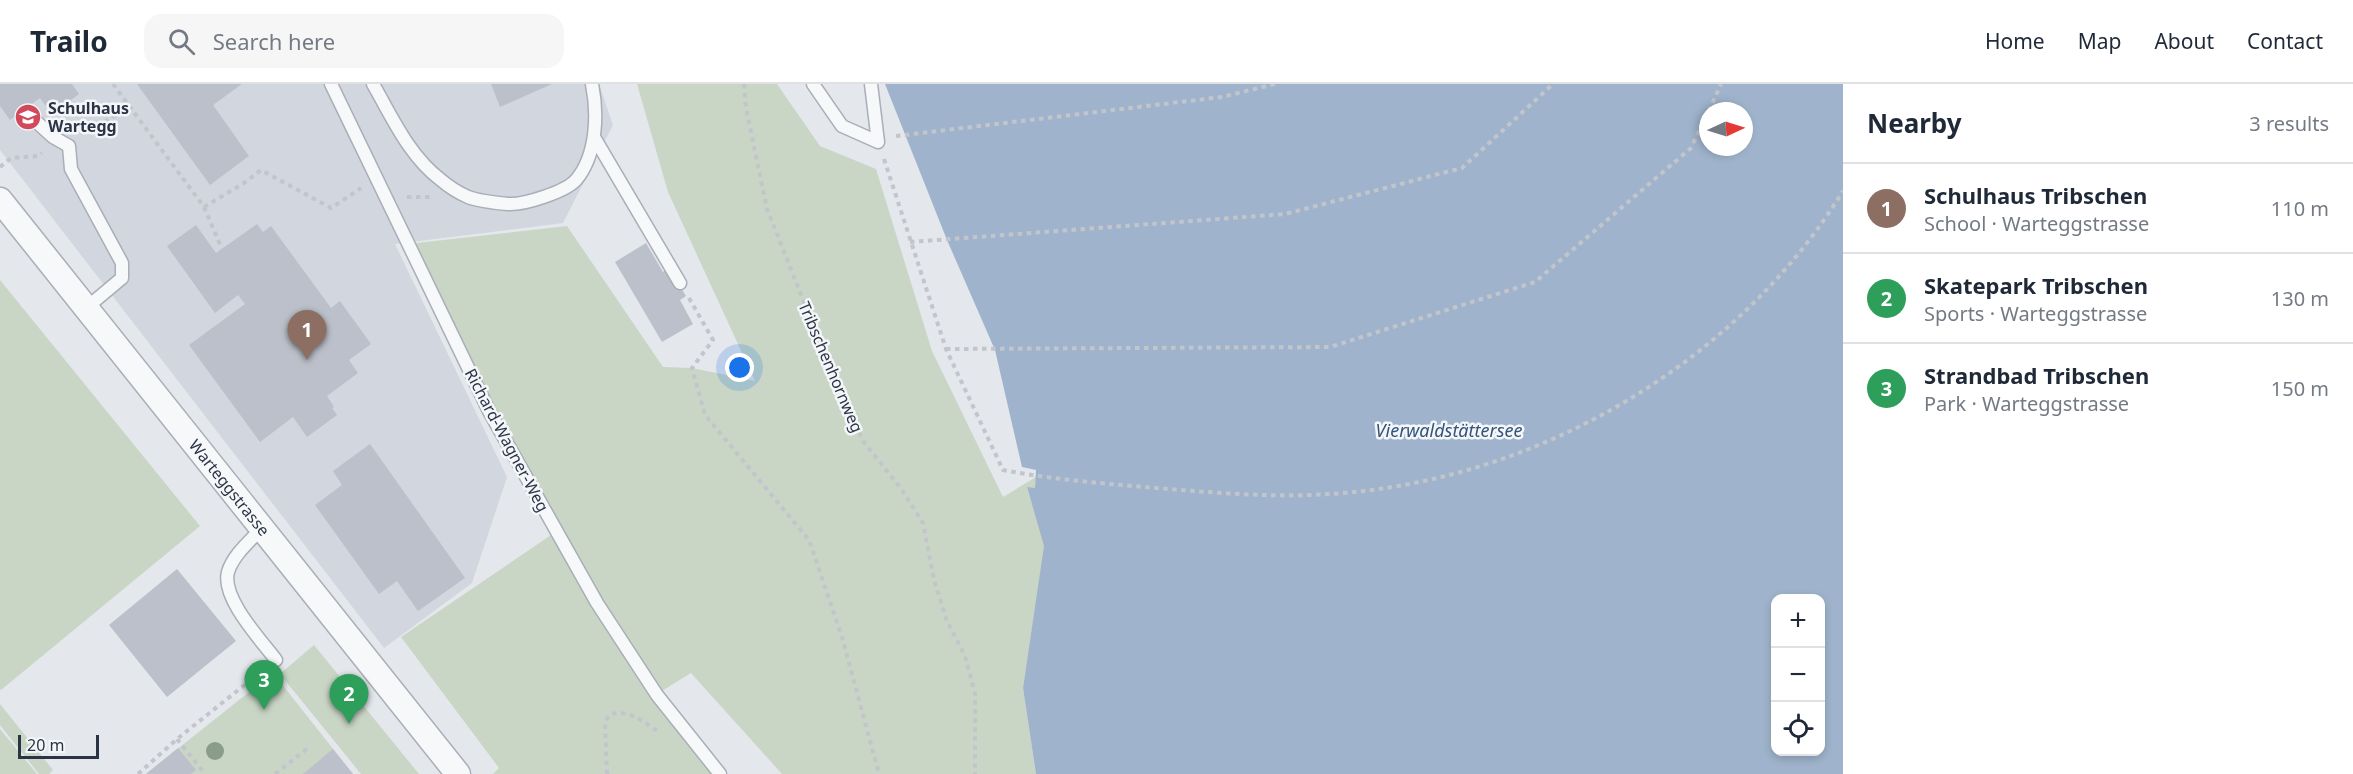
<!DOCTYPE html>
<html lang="en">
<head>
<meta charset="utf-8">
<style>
  body { margin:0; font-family:"Noto Sans",sans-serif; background:#f6f6f7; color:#1f2937 }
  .controls { position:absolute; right:18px; bottom:18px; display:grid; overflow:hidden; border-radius:12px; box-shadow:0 3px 9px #0003 }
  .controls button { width:54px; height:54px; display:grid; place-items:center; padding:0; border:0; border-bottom:2px solid #e0e1e3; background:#fff; color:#1f2937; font:30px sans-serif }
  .compass { position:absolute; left:1699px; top:18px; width:54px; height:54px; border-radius:50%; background:#fff; box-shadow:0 3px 9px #0003; rotate:86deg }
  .scale { position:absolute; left:18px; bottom:15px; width:81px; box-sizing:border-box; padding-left:6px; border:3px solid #2b3445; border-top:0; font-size:16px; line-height:21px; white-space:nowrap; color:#2b3445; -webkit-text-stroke:4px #f4f6f9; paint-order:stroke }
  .you { position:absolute; left:740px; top:284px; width:21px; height:21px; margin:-15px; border:4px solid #fff; border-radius:50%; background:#1a73e8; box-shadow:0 0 0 9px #1a73e833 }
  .badge { display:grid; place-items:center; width:39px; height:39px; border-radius:50%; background:#d93025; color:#fff; font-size:20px; font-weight:700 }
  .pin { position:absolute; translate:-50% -50px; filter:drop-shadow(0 2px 3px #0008) }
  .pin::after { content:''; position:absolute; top:32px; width:21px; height:18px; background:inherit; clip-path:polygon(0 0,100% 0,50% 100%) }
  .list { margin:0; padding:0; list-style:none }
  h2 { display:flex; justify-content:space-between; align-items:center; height:78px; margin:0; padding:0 24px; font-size:26px }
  h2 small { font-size:20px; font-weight:400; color:#747a83 }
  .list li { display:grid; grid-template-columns:39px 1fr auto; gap:18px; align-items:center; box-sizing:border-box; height:90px; padding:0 24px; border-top:2px solid #e0e1e3 }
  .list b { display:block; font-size:22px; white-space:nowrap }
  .list p { margin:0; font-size:20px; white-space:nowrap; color:#747a83 }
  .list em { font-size:20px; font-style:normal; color:#747a83 }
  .icon { flex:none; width:33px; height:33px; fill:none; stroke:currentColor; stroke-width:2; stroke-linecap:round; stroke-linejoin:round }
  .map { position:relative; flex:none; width:1843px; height:690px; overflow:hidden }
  header { display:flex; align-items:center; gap:36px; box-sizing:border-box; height:84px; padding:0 30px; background:#fff; border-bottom:2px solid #e0e1e3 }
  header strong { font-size:28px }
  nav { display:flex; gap:33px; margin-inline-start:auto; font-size:21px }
  .search { width:420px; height:54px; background:#f6f6f7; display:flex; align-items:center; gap:15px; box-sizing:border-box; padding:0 21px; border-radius:18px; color:#747a83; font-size:22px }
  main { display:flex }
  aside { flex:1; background:#fff }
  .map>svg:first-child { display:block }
  .built { fill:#d2d6de }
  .green { fill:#c9d6c5 }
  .water { fill:#9fb4cc; fill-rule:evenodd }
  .building { fill:#bbc0ca }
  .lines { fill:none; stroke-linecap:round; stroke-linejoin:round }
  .service-casing { stroke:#a9aeb7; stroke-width:15 }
  .minor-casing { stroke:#a9aeb7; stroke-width:27 }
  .path { stroke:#c2c5cb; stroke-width:4; stroke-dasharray:4.5 4.5; stroke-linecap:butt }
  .service { stroke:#f7f8fa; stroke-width:12 }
  .minor { stroke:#f7f8fa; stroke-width:24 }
  .tree { fill:#899d89 }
  .labels { text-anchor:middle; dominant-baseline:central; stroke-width:5; stroke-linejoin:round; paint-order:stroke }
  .poi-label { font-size:16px; font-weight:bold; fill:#2b3445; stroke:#f4f6f9; text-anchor:start }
  .street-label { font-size:16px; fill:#2b3445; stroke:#f4f6f9 }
  .water-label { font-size:18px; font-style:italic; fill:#34527a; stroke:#f4f6f9 }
</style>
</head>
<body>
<header>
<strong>Trailo</strong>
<div class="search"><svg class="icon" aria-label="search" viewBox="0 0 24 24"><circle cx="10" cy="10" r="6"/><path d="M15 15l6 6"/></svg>Search here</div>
<nav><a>Home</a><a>Map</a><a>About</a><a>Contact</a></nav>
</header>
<main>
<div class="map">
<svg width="1843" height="690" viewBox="0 0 1843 690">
  <rect width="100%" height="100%" fill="#e4e7ec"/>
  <path class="built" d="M0 0H599L613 41 563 139 395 160 507 393 472 499 384 564 0 66Z"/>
  <path class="green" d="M637 0H777L820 62 876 85 932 267 1003 413 1036 393 1035 404H1027L1045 462 1023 604 1036 690H782L691 589 657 610 720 690H493L499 684 401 553 557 447 408 160 567 142 663 283 692 284 755 297 668 108Z
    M0 196 200 442 1 606 0 605Z
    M314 561 419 690H361L280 590Z
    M273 589 353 690H146Z
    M0 620 53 686 49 690H39L0 641Z
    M0 645 37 690H0Z"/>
  <path class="water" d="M885 0H1843V690H1036L1023 604 1044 462 1027 403 1035 404 1036 386 1022 383 995 266 947 156ZM1708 27H1744V63H1708ZM1776 514H1820V668H1776Z"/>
  <path class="building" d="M0 0H72L79 10 52 30 40 14 10 36 0 22Z
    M137 0H242L213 21 249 72 210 101Z
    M491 0H552L500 23Z
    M257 140 263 148 271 142 331 224 340 217 371 260 349 276 358 289 327 312 334 323 332 324 337 331 307 353 293 333 260 358 189 261 245 220 238 211 215 229 167 162 196 141 216 169Z
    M646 159 663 188 669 184 686 212 680 216 693 240 662 258 615 178Z
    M370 360 465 494 418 527 397 497 379 510 315 421 342 401 333 387Z
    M177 485 236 557 167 613 109 541Z
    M178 664 196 686 191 690H146Z
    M333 665 353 690H303Z"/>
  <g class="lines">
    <defs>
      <path id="service" d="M331 0 489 327 597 519 657 611 720 690
        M373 0C392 33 409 72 441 96 448 102 459 109 468 113 479 117 497 119 508 120 524 121 565 108 576 96 597 71 598 30 592 0
        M813 0 842 42 878 58
        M871 0 878 58
        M30 32 53 53 69 62 71 85 122 179V194L85 225
        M594 53 680 199
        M262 444C250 457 233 471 228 488 221 514 261 556 276 576"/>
      <g id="minor">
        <path id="s1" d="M0 116 458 690"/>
      </g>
    </defs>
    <use href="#service" class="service-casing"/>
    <use href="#minor" class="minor-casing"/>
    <path class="path" d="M113 0 204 123 222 165
      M744 0 746 24 767 125 827 276 863 357 902 406 923 439 934 496 947 537 965 572 975 609V690
      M1709 27 1721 0
      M80 49 97 42 130 23
      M896 52 1222 13 1275 0
      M884 75 946 265 1003 386C1050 395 1097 399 1145 403 1206 408 1268 414 1330 410 1533 398 1736 281 1843 107
      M0 83 11 74 38 72 42 69
      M407 113H430
      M204 123 244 99 261 86 331 124 361 104
      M910 158 1285 130 1462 84 1553 0
      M689 214 713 256 692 284 705 331 809 456 842 553 879 690
      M946 265 1330 263 1535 198 1691 64 1708 28
      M177 655 205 690
      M138 690 177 655 262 587
      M275 690 308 664
      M607 690 605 640 609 631C629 624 644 638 660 649"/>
    <use href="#service" class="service"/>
    <use href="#minor" class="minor"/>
  </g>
  <circle class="tree" cx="215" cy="667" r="9"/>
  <defs>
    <symbol id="school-disc" viewBox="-11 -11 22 22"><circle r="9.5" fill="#d1495b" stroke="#f4f6f9"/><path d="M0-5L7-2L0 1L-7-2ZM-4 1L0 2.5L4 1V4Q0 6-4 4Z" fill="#fff"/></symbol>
  </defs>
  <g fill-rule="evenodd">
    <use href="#school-disc" x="13" y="18" width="30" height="30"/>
  </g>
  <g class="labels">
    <g class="poi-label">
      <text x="48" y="24">Schulhaus<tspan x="48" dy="18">Wartegg</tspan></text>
    </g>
    <g class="street-label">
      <text transform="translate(831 283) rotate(67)">Tribschenhornweg</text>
      <text transform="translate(507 356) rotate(62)">Richard-Wagner-Weg</text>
      <text stroke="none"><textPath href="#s1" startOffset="368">Warteggstrasse</textPath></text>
    </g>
    <g class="water-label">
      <text x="1449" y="346">Vierwaldstättersee</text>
    </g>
  </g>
</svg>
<div class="controls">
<button>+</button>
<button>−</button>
<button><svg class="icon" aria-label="locate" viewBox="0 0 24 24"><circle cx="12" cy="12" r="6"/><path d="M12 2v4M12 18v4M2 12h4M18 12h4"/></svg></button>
</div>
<svg class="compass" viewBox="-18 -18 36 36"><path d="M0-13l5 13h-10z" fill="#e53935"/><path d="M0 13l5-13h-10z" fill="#747a83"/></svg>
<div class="scale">20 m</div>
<div class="you"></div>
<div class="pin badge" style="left:307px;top:276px;background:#8d6e63">1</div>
<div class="pin badge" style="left:349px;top:640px;background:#2e9e5b">2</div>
<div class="pin badge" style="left:264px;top:626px;background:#2e9e5b">3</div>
</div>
<aside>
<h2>Nearby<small>3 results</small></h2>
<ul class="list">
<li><span class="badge" style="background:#8d6e63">1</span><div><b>Schulhaus Tribschen</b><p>School · Warteggstrasse</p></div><em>110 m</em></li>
<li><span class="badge" style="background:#2e9e5b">2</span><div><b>Skatepark Tribschen</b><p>Sports · Warteggstrasse</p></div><em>130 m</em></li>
<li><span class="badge" style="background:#2e9e5b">3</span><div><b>Strandbad Tribschen</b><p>Park · Warteggstrasse</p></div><em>150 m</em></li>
</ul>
</aside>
</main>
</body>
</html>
